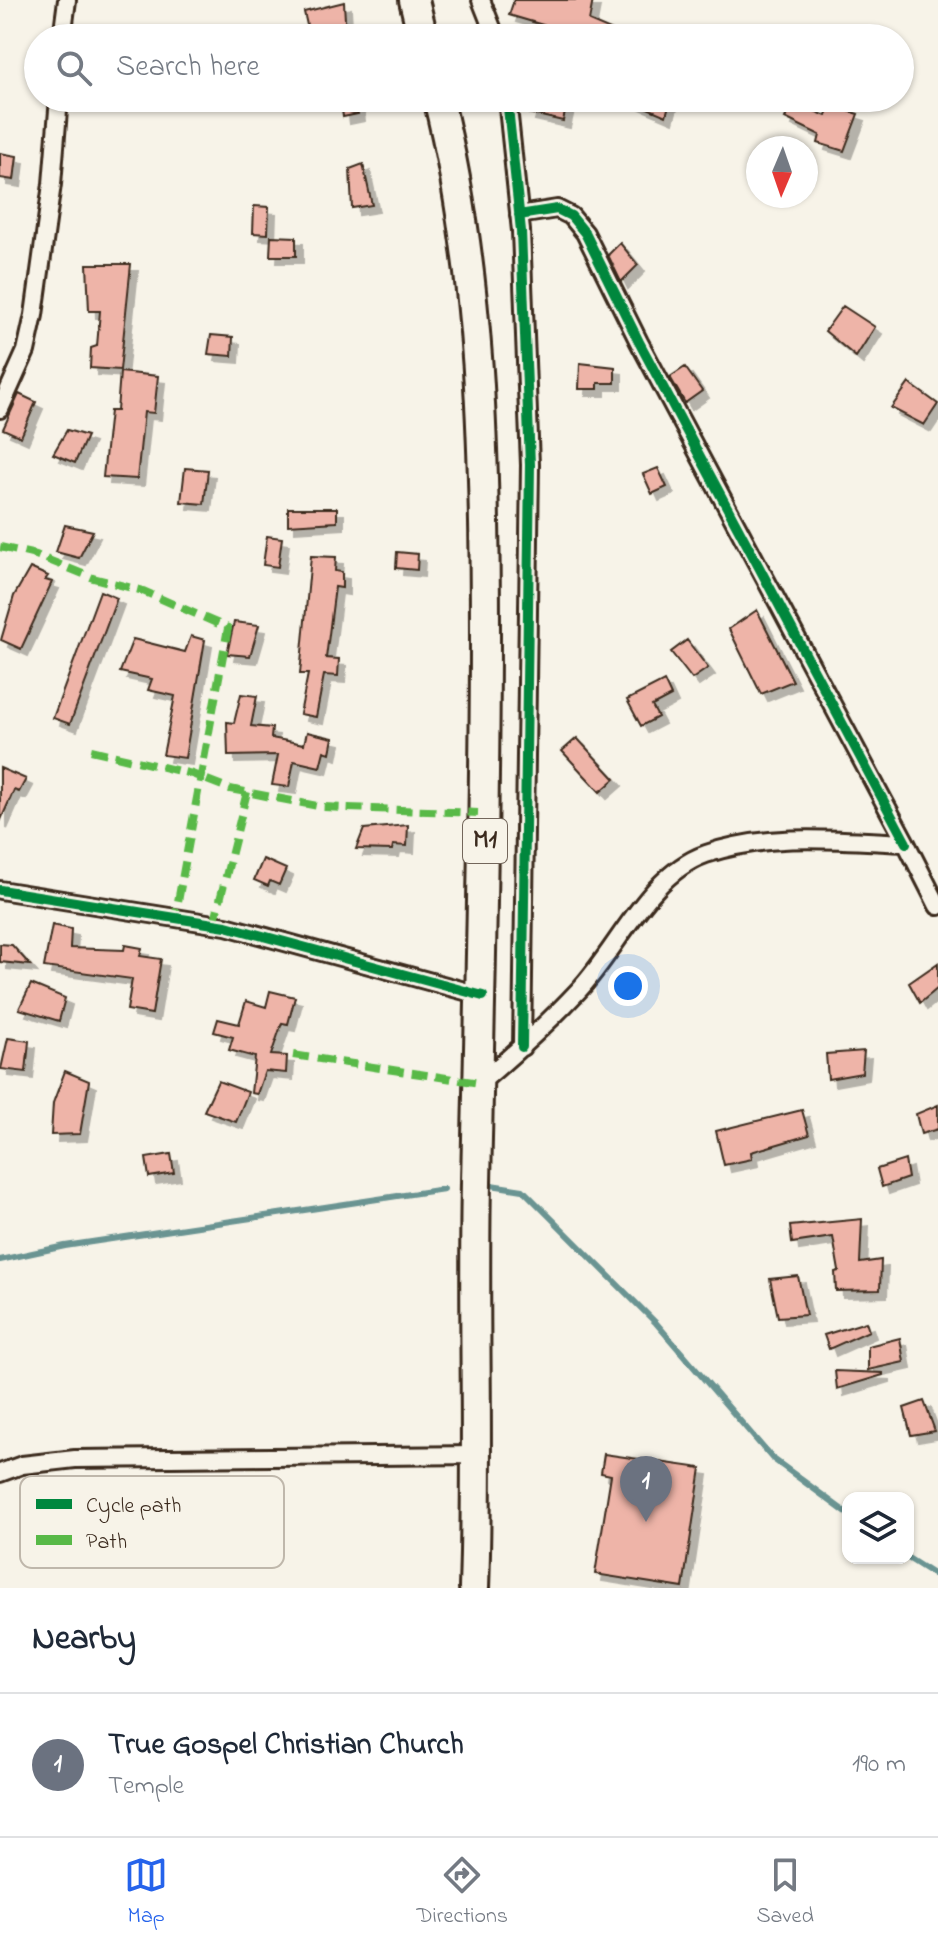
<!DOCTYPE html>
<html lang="en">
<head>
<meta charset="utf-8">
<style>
  body { margin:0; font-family:"Indie Flower",sans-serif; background:#f6f6f7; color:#1f2937 }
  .controls { position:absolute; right:24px; bottom:24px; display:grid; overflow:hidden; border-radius:16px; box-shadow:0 2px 6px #0004 }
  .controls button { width:72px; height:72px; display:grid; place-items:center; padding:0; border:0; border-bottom:2px solid #e0e1e3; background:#fff; color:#1f2937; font:40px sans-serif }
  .compass { position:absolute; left:746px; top:136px; width:72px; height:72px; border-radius:50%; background:#fff; box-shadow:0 2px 6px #0004; rotate:182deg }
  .you { position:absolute; left:628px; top:986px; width:28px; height:28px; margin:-20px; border:6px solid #fff; border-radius:50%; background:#1a73e8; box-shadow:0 0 0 12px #1a73e833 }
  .badge { display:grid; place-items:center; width:52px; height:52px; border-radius:50%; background:#2563eb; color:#fff; font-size:26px; font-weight:700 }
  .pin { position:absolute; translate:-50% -66px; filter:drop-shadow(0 2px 4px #0008) }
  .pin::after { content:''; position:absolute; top:42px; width:28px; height:24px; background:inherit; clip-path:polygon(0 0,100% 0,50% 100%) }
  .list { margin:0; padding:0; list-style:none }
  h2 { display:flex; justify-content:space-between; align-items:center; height:104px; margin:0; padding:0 32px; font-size:34px }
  h2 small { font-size:26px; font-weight:400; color:#747a83 }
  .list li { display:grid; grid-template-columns:52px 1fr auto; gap:24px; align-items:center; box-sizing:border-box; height:144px; padding:0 32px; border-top:2px solid #e0e1e3 }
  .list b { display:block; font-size:30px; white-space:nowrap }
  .list p { margin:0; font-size:26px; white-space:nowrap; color:#747a83 }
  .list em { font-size:26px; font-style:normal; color:#747a83 }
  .icon { flex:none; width:44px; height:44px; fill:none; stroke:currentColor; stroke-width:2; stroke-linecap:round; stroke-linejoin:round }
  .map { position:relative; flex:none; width:938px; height:1588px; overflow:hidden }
  .search { position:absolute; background:#fff; box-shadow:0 2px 6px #0004; left:24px; right:24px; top:24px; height:88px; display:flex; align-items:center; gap:20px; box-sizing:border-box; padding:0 28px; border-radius:44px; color:#747a83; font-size:30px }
  .sheet { height:248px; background:#fff }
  nav { display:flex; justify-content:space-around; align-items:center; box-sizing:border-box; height:112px; border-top:2px solid #e0e1e3; background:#fff; font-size:22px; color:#747a83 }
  nav a { display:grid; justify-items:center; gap:4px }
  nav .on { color:#2563eb }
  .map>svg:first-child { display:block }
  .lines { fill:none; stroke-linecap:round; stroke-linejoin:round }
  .stream { stroke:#6a9492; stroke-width:6 }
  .building { fill:#eeb4a8; stroke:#3b2a1e; stroke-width:2; filter:url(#shadow) }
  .minor-casing { stroke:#3b2a1e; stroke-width:22 }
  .trunk-casing { stroke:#3b2a1e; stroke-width:34 }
  .minor { stroke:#f7f3e8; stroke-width:16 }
  .trunk { stroke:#f7f3e8; stroke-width:28 }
  .quiet { stroke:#58b947; stroke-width:8; stroke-dasharray:16 8; stroke-linecap:butt }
  .cycleway-casing { stroke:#f7f3e8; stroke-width:15 }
  .cycleway { stroke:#00873e; stroke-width:10 }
  .labels { text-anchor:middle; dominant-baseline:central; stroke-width:6; stroke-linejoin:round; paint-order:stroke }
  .shield { fill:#f7f3e8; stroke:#73665b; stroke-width:2 }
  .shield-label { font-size:26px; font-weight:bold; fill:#3b2a1e }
  .key { fill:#f7f3e8; stroke:#bfb7ab; stroke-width:2 }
  .key-label { font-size:22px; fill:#3b2a1e }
</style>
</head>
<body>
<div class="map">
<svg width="938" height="1588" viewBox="0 0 938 1588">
  <defs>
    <filter id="shadow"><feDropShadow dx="7" dy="7" stdDeviation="0" flood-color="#0004"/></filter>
  </defs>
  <rect width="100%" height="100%" fill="#f7f3e8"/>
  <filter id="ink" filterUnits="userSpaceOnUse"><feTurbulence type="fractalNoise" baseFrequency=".0125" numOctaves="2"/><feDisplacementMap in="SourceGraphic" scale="16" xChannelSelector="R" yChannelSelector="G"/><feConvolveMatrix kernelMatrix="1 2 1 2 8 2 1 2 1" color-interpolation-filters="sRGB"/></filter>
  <g filter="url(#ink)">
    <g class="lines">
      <path class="stream" d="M491 1185 523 1190 656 1323 772 1458 848 1514
        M0 1260 65 1246 444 1189
        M908 1558 938 1577"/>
    </g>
    <path class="building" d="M514 0H593L589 21 629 38H568L570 33 509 15Z
      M344 2 346 38H321V30L309 34 304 12Z
      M356 98 358 114 343 117 341 103Z
      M532 98 568 100 563 121 528 113Z
      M624 98H671L666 116Z
      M793 102 826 116 829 105 858 114 844 151 818 143 820 135 785 118Z
      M0 153 17 156 14 180 0 178Z
      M363 164 372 205 352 208 350 169Z
      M254 206 269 207 268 234 253 233Z
      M271 236 296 237V256H270Z
      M620 243 638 265 621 282 608 255Z
      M87 264H131L120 370 90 368 91 348 97 346 100 311H89Z
      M843 306 875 327 856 357 825 331Z
      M211 335 233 337 232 356 208 354Z
      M580 363 615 367V383H598V389H579Z
      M685 367 702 391 685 403 670 377Z
      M120 372 158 376 154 413 144 412 137 479 103 477 110 411H117Z
      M909 383 938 404 924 425 891 408Z
      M19 394 36 402 21 437 3 429Z
      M67 430 87 436 75 463 53 454Z
      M185 468 208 470 204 504 181 502Z
      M658 468 667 487 652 494 643 474Z
      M288 508H337V522L288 525Z
      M65 525 93 531 79 558 56 552Z
      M267 536 282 538 278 567 263 565Z
      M397 552 418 554 417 570 396 568Z
      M311 556 336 557 335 571 342 572V588L335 587 326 658 339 659 338 676 324 675 316 717 300 714 308 674H300Z
      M30 568 48 576 45 580 52 582 21 649 1 640 14 596Z
      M100 591 117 598 70 724 53 718Z
      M757 610 793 681 761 694 729 629Z
      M234 622 259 625 250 656 227 654Z
      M191 636 205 640 185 758 163 755 175 696 148 690 152 679 120 672 133 639 185 652Z
      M687 640 708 668 692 679 671 652Z
      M664 681 671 696 652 706 658 717 641 726 627 700Z
      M241 694 257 696 251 726 272 728 271 738 304 744 307 732 333 738 330 753 324 751 320 767 294 761 289 787 272 785 278 755 228 756 227 722 234 723Z
      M577 738 615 779 600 792 562 751Z
      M0 768 26 779 19 792 14 790 0 822Z
      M408 825 407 846 393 845 392 850 356 849 364 829Z
      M263 859 286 869 279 885 270 881 268 886 254 880Z
      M52 925 71 929 70 948 124 950 125 945 142 948 140 956 161 959 152 1014 127 1010 132 979 44 967Z
      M0 944 12 945 30 965 0 962Z
      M938 963V988L920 1003 909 983Z
      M31 984 65 998 59 1021 19 1009Z
      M270 991 295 997 288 1024 282 1023 271 1055 287 1056 286 1073 265 1071 257 1094 251 1093 255 1057 229 1050 233 1037 214 1032 218 1019 239 1024 246 1001 266 1007Z
      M8 1038 29 1041 26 1072 1 1069Z
      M864 1051 862 1073 828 1079 826 1054Z
      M65 1071 89 1081 80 1134 51 1135 53 1103Z
      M218 1081 248 1092 236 1122 204 1111Z
      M938 1105V1129L921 1134 916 1114Z
      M802 1110 809 1135 751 1152 752 1159 724 1165 716 1131Z
      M171 1154 174 1173 149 1177 146 1158Z
      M905 1160 908 1178 882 1187 877 1169Z
      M862 1219 860 1263 881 1260 880 1290 836 1291 835 1272 839 1271 833 1237 792 1243 790 1226Z
      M798 1276 806 1315 778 1317 770 1279Z
      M866 1322 869 1331 829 1349 824 1335Z
      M900 1338 904 1362 868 1370V1346Z
      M835 1371 883 1373V1375L837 1389Z
      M924 1401 935 1431 911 1435 904 1408Z
      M604 1454 701 1468 683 1588 595 1574 611 1475 601 1473Z"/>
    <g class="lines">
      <defs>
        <path id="minor" d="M481 0 496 38
          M62 38 67 0
          M507 98 521 231 530 465 522 1047
          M519 215 557 209 571 216 585 233 639 342 906 843
          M0 409 26 351 34 315 52 184 59 98
          M0 890 226 926 483 996
          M480 1083C514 1054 547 1024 578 991 619 948 647 875 706 854 771 832 839 840 906 843L938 906
          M0 1473 22 1465 75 1459 479 1455"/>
        <path id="trunk" d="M414 0 423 38
          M438 98C481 272 485 457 485 635 485 818 480 1000 476 1183 473 1318 479 1453 474 1588"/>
      </defs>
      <use href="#minor" class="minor-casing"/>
      <use href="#trunk" class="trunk-casing"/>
      <use href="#minor" class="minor"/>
      <use href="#trunk" class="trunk"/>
      <path class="quiet" d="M0 547 36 555 93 578 143 591 228 628 175 918
        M91 750 192 774 230 789 323 807 478 813
        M214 924 247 792
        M293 1055 480 1083"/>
      <defs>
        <path id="cycleway" d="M507 98 521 231 530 465 522 1047
          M519 215 557 209 571 216 585 233 639 342 906 843
          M0 890 226 926 483 996"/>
      </defs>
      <use href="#cycleway" class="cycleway-casing"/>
      <use href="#cycleway" class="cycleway"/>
    </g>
  </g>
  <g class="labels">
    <rect class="shield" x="463" y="819" width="44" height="44" rx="6"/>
    <g class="shield-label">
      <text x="485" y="841">M1</text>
    </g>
  </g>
  <rect x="20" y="1476" width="264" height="92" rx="12" class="key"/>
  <rect x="36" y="1499" width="36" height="10" fill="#00873e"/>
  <rect x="36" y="1535" width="36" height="10" fill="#58b947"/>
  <g class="key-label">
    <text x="86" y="1512">Cycle path</text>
    <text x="86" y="1548">Path</text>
  </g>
</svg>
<div class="controls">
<button><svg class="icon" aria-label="layers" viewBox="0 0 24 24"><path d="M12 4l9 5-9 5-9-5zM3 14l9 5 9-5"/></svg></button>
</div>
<svg class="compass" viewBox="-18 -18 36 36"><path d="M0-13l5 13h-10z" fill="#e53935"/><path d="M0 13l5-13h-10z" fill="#747a83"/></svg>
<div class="you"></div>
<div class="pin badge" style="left:646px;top:1522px;background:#6b7280">1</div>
<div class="search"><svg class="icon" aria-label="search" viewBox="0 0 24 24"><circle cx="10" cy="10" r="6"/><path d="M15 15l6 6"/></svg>Search here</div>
</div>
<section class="sheet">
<h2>Nearby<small></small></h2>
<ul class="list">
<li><span class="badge" style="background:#6b7280">1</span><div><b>True Gospel Christian Church</b><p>Temple</p></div><em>190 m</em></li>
</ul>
</section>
<nav>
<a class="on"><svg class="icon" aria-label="map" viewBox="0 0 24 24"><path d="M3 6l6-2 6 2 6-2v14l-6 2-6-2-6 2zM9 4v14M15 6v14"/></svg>Map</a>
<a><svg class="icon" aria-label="directions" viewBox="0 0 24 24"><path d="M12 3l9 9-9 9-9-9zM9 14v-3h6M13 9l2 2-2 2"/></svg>Directions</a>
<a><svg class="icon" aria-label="saved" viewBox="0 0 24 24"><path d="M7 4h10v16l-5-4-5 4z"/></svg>Saved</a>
</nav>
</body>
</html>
